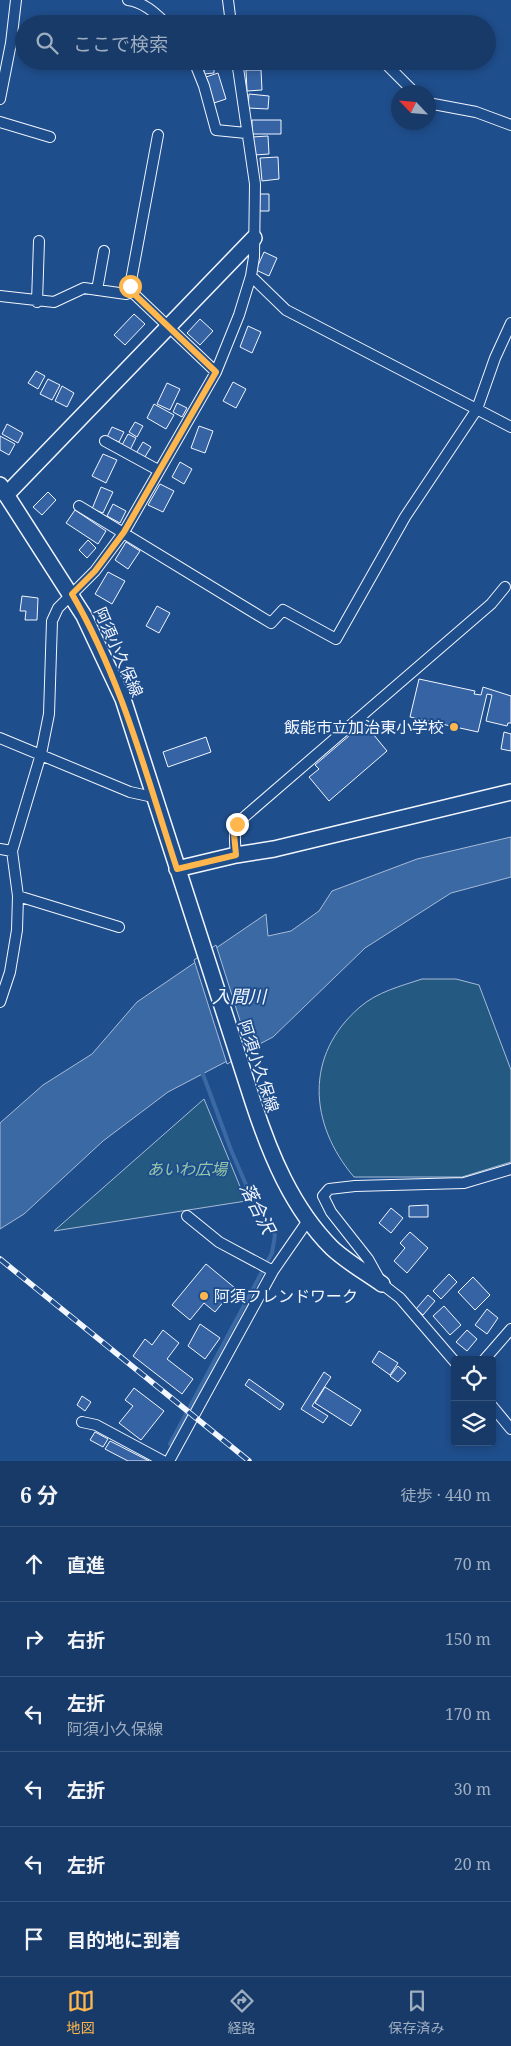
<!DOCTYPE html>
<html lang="ja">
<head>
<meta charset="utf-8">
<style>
  body { margin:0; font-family:"Noto Serif","Noto Sans JP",serif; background:#244571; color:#f1f3f6 }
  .controls { position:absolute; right:15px; bottom:15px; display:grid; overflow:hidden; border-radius:5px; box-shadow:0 2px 8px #0003 }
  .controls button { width:45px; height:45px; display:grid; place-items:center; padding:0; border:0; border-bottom:1px solid #36547d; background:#173a69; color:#f1f3f6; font:25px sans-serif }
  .compass { position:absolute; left:391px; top:85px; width:45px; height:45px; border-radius:50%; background:#173a69; box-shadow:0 2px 8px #0003; rotate:296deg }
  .stop { position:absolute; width:15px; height:15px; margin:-11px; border:4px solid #ffb74d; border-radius:50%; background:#fff }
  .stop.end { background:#ffb74d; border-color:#fff; box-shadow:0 1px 5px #0008 }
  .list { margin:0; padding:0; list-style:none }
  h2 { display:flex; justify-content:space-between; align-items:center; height:65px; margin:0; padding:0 20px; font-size:21px }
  h2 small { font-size:16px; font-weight:400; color:#9eadc0 }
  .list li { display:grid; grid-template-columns:32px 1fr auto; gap:15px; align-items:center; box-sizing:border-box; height:75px; padding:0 20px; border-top:1px solid #36547d }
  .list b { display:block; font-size:19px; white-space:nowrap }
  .list p { margin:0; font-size:16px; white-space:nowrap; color:#9eadc0 }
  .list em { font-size:16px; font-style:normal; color:#9eadc0 }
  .icon { flex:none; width:28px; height:28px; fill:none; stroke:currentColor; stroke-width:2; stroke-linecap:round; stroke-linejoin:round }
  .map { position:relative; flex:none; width:511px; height:1461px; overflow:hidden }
  .search { position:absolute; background:#173a69; box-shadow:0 2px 8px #0003; left:15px; right:15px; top:15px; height:55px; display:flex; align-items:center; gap:12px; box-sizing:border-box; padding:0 18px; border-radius:28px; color:#9eadc0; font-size:19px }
  .sheet { height:515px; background:#173a69 }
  nav { display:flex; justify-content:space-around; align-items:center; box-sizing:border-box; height:70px; border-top:1px solid #36547d; background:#173a69; font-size:14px; color:#9eadc0 }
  nav a { display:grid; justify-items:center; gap:2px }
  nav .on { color:#ffb74d }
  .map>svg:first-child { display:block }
  .green { fill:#245a82; stroke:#a8bbd7 }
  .water { fill:#3b69a3; stroke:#a8bbd7 }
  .pier { fill:#1f4e8c; stroke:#a8bbd7 }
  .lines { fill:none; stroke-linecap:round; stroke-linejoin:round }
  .stream { stroke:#3b69a3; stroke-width:4 }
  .building { fill:#3563a3; stroke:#f2f6ff }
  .street-casing { stroke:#f2f6ff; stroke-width:12 }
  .secondary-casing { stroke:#f2f6ff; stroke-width:18 }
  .street { stroke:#1f4e8c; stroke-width:10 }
  .secondary { stroke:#1f4e8c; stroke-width:15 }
  .rail-casing { stroke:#f2f6ff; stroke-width:5.5 }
  .rail { stroke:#1f4e8c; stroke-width:4; stroke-dasharray:11; stroke-linecap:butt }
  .route { stroke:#ffb74d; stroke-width:6 }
  .poi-dot { fill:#ffb74d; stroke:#1f4e8c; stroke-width:2 }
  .labels { text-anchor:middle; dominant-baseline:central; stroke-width:4; stroke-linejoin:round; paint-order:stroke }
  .street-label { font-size:16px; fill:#f2f6ff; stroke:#1f4e8c }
  .poi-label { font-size:16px; fill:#f2f6ff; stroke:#1f4e8c; text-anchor:end }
  .park-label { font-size:16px; font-style:italic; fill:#97c8a6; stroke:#1f4e8c }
  .water-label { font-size:18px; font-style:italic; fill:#f2f6ff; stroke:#1f4e8c }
</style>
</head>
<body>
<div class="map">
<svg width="511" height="1461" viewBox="0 0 511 1461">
  <rect width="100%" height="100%" fill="#1f4e8c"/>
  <path class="green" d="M422 979H456L479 985 511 1070V1162L462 1177H354C309 1124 304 1055 360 1007 377 992 401 986 422 979Z
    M204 1099 246 1201 54 1231Z"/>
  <path class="water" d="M511 837V877L451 893 365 948 273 1037 168 1092 103 1141 24 1214 0 1229V1123L43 1085 92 1054 137 1002 266 914 268 936 291 931 319 911 332 891 417 859Z"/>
  <path class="pier" d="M216 945 250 1052 227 1064 194 960Z"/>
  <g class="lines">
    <path class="stream" d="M170 1444 272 1253 275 1235 250 1194 231 1150 201 1069"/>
  </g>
  <path class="building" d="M214 65V73L204 74V66Z
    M246 70H261L262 90 247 91Z
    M218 73 226 99 214 103 206 77Z
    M249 94 269 96 268 109 248 108Z
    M252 120H281V134H252Z
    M268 136 269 154 254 155 252 137Z
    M278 157 279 179 262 181 260 158Z
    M258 194H269V211H258Z
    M264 252 277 258 269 276 256 270Z
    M134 314 145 324 125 345 114 335Z
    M200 319 213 331 200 345 187 333Z
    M248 326 261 332 252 353 240 347Z
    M36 371 45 376 38 389 28 383Z
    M48 379 60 385 52 400 40 394Z
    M233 382 246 389 236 408 223 401Z
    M167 383 180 389 170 410 157 404Z
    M62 386 74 393 67 407 55 401Z
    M177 403 187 408 182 417 173 412Z
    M154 404 174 415 166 429 147 418Z
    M135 422 143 426 137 437 129 432Z
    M7 424 23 433 18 443 2 434Z
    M199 426 213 431 205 453 191 448Z
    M112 427 124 432 119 442 107 437Z
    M128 434 136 438 130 450 122 445Z
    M0 436 15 444 9 455 0 450Z
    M143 442 151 447 143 460 135 455Z
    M103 454 117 460 106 483 92 476Z
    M180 462 192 469 184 484 172 477Z
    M160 484 174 491 163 512 148 505Z
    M101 487 113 492 103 513 92 509Z
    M48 492 56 500 42 515 33 507Z
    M113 504 126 511 120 523 107 516Z
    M75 510 106 531 98 544 66 523Z
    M88 540 96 548 87 558 79 550Z
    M126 542 140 551 128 569 115 560Z
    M108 572 125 581 112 604 95 594Z
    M22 596 38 598 37 620H25L26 611H20Z
    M157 606 170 613 159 633 146 626Z
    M419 679 475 691 474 694 481 695 483 687 511 696V723H508L507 726 486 721 492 695 487 694 478 732 410 717Z
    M364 723 387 751 329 801 309 777 319 769 315 765Z
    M504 732 511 734V751L501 749Z
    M206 737 211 752 168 767 163 752Z
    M428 1205V1217H409V1206Z
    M391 1208 403 1218 391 1233 379 1223Z
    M410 1232 428 1248 407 1273 394 1261 405 1248 400 1243Z
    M206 1264 235 1288 215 1312 204 1303 190 1320 172 1305Z
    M449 1274 457 1282 441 1299 433 1291Z
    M473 1277 490 1295 475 1310 458 1292Z
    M428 1295 435 1301 423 1315 416 1309Z
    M444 1306 461 1325 450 1335 433 1316Z
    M487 1309 498 1318 487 1334 475 1325Z
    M200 1324 220 1338 205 1359 188 1346Z
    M163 1330 179 1343 167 1359 193 1379 182 1394 133 1356 145 1339 152 1345Z
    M467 1330 477 1339 467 1351 456 1342Z
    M379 1351 398 1363 390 1375 372 1362Z
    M398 1366 406 1373 398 1382 390 1376Z
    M324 1372 331 1377 312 1406 328 1416 323 1423 301 1409Z
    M249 1379 284 1404 280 1410 245 1385Z
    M325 1387 361 1410 351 1426 315 1403Z
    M134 1388 164 1411 141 1440 119 1423 133 1406 125 1400Z
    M82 1396 91 1402 85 1411 77 1405Z
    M95 1432 108 1439 103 1447 90 1440Z
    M110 1441 149 1461H128L105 1449Z"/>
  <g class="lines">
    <defs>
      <path id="street" d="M128 0C143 2 156 13 166 24
        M228 0 231 24
        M194 61 204 86 216 130 246 133
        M383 61 414 92
        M196 64 207 61
        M0 99 11 43 16 0
        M428 103 476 112 511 125
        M0 122 50 137
        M158 135 130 286 132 292 216 372
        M251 276 286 310 511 427
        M97 290 104 251
        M0 296 54 302 84 288 126 294 132 292
        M37 302 39 241
        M105 441 158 470
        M79 506 271 623 283 610 336 639 405 517 477 409 495 358 511 323
        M0 738 130 792 153 797
        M0 849 12 851
        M236 855C235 841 232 829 243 818L491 604 505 587
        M18 896 119 927
        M0 1002 10 972 17 930 18 896 12 851 41 754 49 714 52 621 58 608 95 571 124 532 216 372 239 315 251 276 254 257 255 184 237 61
        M187 1216 219 1242 273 1271
        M484 1360 511 1329
        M455 1362 400 1298 382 1284 368 1259 331 1212 323 1196 329 1189 355 1186 464 1183 511 1169
        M492 1406 511 1429
        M82 1422 96 1425 163 1461
        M169 1461 273 1271 309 1219"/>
      <path id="secondary" d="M0 485 84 616 123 699 253 1102C270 1154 292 1208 332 1248 347 1262 365 1272 382 1284
        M6 495 254 238
        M177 869 236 855 274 849 511 792"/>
    </defs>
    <use href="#street" class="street-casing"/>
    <use href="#secondary" class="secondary-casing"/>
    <use href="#street" class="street"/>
    <use href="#secondary" class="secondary"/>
    <defs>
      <path id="rail" d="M0 1259 249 1461"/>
    </defs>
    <use href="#rail" class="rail-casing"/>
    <use href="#rail" class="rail"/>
  </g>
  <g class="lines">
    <path class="route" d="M130 286 132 292 216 372 124 532 95 571 72 594C122 680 146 775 177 869L236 855 234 834 237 824"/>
  </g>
  <g class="poi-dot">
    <circle cx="454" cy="727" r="5"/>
    <circle cx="204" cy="1296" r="5"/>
  </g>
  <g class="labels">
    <g class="street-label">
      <text transform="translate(119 652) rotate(66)">阿須小久保線</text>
      <text transform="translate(259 1066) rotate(72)">阿須小久保線</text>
    </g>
    <g class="poi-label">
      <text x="444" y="727">飯能市立加治東小学校</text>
      <text x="214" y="1296" text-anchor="start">阿須フレンドワーク</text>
    </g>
    <g class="park-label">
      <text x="187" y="1169">あいわ広場</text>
    </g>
    <g class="water-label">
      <text x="239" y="996">入間川</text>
      <text transform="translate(258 1208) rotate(63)">落合沢</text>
    </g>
  </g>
</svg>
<div class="controls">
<button><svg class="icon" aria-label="locate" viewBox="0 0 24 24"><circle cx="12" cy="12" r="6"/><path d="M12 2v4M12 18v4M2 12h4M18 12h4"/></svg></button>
<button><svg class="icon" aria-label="layers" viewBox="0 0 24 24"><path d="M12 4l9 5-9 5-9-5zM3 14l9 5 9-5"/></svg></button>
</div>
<svg class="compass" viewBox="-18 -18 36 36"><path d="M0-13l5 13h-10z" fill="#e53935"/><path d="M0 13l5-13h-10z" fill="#9eadc0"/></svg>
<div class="stop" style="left:130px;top:286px"></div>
<div class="stop end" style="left:237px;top:824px"></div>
<div class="search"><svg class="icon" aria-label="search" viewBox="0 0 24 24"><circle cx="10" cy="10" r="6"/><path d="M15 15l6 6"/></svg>ここで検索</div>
</div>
<section class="sheet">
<h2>6 分<small>徒歩 · 440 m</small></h2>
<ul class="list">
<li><svg class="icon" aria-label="ahead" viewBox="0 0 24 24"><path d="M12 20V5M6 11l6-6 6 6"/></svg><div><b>直進</b></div><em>70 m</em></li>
<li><svg class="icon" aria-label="right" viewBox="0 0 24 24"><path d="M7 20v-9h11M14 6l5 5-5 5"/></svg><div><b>右折</b></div><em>150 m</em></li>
<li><svg class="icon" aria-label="left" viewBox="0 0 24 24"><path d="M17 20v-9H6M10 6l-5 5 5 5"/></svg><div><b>左折</b><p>阿須小久保線</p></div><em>170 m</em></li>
<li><svg class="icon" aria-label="left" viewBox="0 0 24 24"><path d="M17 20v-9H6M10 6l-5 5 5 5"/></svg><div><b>左折</b></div><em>30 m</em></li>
<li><svg class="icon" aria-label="left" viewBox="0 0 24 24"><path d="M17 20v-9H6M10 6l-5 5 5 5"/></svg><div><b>左折</b></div><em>20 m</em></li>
<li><svg class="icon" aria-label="arrive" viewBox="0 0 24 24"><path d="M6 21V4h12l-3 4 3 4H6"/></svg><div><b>目的地に到着</b></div></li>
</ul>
</section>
<nav>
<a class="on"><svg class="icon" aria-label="map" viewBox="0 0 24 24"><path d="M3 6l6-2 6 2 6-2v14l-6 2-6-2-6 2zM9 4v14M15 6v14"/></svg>地図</a>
<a><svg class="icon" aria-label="directions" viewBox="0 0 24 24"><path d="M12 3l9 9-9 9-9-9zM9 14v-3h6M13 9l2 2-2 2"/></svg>経路</a>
<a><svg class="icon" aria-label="saved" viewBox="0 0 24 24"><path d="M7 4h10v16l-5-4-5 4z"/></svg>保存済み</a>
</nav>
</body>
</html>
